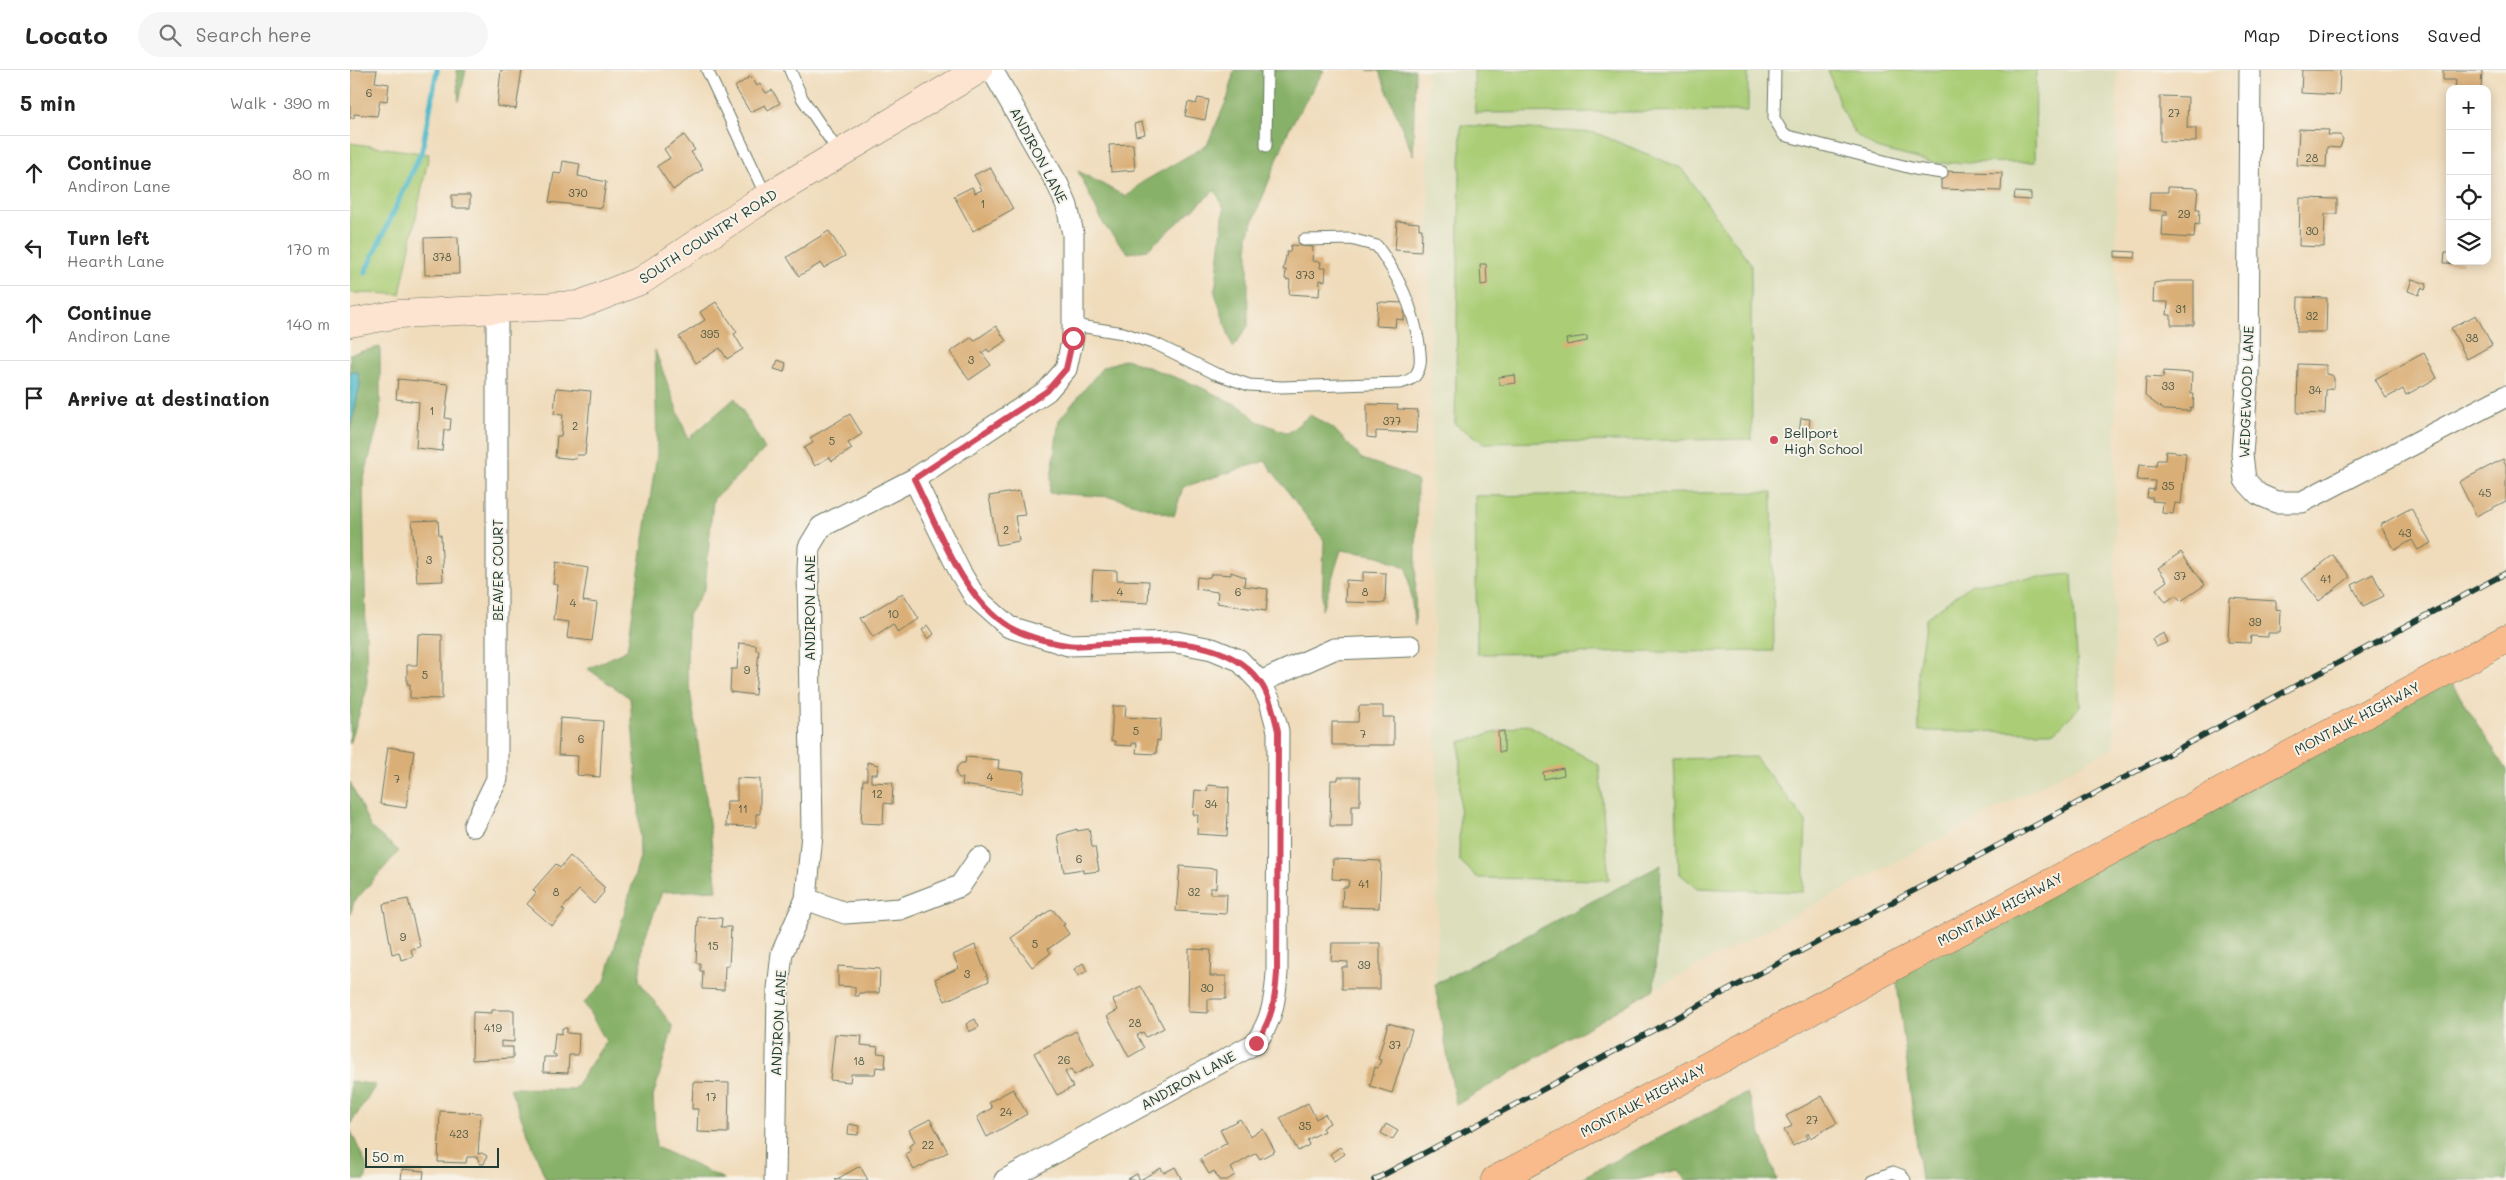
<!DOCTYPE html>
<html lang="en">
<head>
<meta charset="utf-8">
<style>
  body { margin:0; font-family:Mali,sans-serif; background:#f6f6f6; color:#222 }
  .controls { position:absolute; right:15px; top:15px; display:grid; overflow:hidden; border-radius:10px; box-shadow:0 2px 12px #0003 }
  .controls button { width:45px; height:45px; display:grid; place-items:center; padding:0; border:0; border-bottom:1px solid #e0e0e0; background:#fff; color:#222; font:25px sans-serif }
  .scale { position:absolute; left:15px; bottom:12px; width:134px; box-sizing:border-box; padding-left:5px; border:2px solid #1f3d34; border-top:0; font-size:14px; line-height:18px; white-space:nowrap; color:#1f3d34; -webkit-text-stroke:4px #f7f3e8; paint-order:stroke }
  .stop { position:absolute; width:15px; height:15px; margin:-11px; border:4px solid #d1495b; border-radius:50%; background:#fff }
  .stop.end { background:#d1495b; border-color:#fff; box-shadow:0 1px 5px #0008 }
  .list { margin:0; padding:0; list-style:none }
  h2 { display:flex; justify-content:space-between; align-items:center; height:65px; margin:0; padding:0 20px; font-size:21px }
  h2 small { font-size:16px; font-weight:400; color:#767676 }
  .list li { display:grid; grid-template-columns:32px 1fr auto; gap:15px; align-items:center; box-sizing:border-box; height:75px; padding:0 20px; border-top:1px solid #e0e0e0 }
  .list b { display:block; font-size:19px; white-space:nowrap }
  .list p { margin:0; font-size:16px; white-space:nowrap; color:#767676 }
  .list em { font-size:16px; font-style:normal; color:#767676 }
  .icon { flex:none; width:28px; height:28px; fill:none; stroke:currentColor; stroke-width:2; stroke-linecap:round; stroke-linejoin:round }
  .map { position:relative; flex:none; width:2156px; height:1110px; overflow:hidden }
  header { display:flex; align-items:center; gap:30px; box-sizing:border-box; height:70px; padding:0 25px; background:#fff; border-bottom:1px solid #e0e0e0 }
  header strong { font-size:24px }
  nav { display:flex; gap:28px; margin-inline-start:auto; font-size:18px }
  .search { width:350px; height:45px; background:#f6f6f6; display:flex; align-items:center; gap:12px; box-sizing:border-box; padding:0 18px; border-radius:28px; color:#767676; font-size:19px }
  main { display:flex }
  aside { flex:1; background:#fff }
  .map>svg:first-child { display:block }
  .built { fill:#dcdebc }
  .green { fill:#aacd76; stroke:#648555 }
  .forest { fill:#87b067; stroke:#53764e }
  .water { fill:#4fbacb; stroke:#377c80 }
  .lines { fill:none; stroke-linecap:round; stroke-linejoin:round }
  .stream { stroke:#4fbacb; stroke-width:5.5 }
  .building { fill:#daaf77 }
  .service-casing { stroke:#687563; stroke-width:13 }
  .minor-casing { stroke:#687563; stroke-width:23 }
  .secondary-casing { stroke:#687563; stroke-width:29 }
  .primary-casing { stroke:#687563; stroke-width:29 }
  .service { stroke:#fff; stroke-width:11 }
  .minor { stroke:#fff; stroke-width:21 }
  .secondary { stroke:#fde4d1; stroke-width:28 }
  .primary { stroke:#fabb8c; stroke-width:28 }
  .rail-casing { stroke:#1f3d34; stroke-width:5.5 }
  .rail { stroke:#f7f3e8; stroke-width:4; stroke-dasharray:11; stroke-linecap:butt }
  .route { stroke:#d1495b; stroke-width:6 }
  .poi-dot { fill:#d1495b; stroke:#f7f3e8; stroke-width:2 }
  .labels { text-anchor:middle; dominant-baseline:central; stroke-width:4; stroke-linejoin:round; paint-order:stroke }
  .number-label { font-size:11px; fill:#4e5a45 }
  .street-label { font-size:14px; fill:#1f3d34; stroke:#f7f3e8 }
  .poi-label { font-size:14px; fill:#1f3d34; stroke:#f7f3e8; text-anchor:start }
</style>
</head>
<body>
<header>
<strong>Locato</strong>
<div class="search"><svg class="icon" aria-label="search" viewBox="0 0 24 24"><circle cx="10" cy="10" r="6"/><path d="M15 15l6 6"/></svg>Search here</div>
<nav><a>Map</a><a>Directions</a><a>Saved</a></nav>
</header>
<main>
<aside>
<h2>5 min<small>Walk · 390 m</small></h2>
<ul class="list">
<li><svg class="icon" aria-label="ahead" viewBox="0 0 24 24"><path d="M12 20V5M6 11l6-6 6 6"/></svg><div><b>Continue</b><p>Andiron Lane</p></div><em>80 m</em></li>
<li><svg class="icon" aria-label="left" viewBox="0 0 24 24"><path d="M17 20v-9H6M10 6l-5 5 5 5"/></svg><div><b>Turn left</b><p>Hearth Lane</p></div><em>170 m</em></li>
<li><svg class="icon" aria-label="ahead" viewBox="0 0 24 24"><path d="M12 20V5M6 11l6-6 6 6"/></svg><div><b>Continue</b><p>Andiron Lane</p></div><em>140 m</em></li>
<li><svg class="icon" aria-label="arrive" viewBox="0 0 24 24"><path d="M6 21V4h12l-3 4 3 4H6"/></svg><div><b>Arrive at destination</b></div></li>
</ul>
</aside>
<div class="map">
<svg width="2156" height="1110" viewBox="0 0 2156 1110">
  <rect width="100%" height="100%" fill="#f7f3e8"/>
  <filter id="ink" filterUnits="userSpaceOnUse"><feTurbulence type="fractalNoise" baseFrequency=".02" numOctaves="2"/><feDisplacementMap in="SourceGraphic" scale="10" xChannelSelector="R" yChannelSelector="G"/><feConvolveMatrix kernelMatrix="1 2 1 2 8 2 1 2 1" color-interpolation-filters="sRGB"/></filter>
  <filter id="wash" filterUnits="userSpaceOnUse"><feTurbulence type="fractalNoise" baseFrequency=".0096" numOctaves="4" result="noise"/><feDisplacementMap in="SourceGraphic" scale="20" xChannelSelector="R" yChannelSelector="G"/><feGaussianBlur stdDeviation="1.12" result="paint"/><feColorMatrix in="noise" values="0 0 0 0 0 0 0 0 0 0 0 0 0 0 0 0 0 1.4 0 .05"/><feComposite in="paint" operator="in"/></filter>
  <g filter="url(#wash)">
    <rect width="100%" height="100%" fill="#f0dcbb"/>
    <path class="built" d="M1077 0H1767L1764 677 1304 919 1310 795 1085 914 1088 851Z"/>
    <path class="green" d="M1124 0H1398V41L1125 43Z
      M1478 0H1686L1685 92 1583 93 1526 78 1505 64 1490 35Z
      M1111 55 1246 63 1331 98 1401 194 1402 369 1134 373 1105 354Z
      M0 73 79 84 50 224 0 223Z
      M1422 422 1424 581 1127 584 1125 426Z
      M1722 504 1730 637 1705 662 1569 661 1568 601 1576 548 1622 514Z
      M1177 654 1249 695 1259 810 1128 808 1109 790 1110 672Z
      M1405 687 1456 751 1453 822 1347 818 1329 803 1324 689Z"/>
    <path class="forest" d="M106 0H116L109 31Z
      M884 0H974L939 59 898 165V256L883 278 865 223 874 138 865 120 797 180 778 183 754 155 728 101 776 127 791 113 857 75 878 27Z
      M1018 0H1065L1063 85 1029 1Z
      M30 277V347L13 412 17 618 0 674V360L10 315 7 302H0V284Z
      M305 280 338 369 385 328 415 379 363 430 355 518 338 545 337 600 356 727 367 820 312 822 293 872 289 911 323 957 303 1027 306 1077 374 1109 196 1110 160 1018 224 1019 256 971 234 933 255 911 290 787 289 736 280 628 238 599 277 580 307 384Z
      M776 289 846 315 893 338 907 351 938 363 960 345 983 358 1012 389 1053 403 1067 411 1065 556 1057 498 1030 486 991 480 972 540 974 470 915 391 833 417 824 446 763 427 699 423 709 350 753 297Z
      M2094 601 2156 700V1110H1571L1545 896Z
      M0 712 21 758 49 781 4 832 0 845Z
      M1311 795 1304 919 1106 1035 1085 914Z
      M0 1011 26 1015 0 1055Z
      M1397 1023 1427 1110H1336L1328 1100 1286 1110H1227Z
      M0 1059 18 1099 15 1110H0Z"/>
    <path class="water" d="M0 302H8L10 315 0 360Z"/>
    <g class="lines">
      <path class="stream" d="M15 203 72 81 87 0"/>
    </g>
    <g id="blocks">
      <path class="building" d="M0 0H27L25 12 39 14 37 31 30 30 27 46 4 44V48H0Z
        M151 0H172L166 39 147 36Z
        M1952 0H1990L1989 25 1951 23Z
        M2093 0H2132L2131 19H2105L2106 10H2093Z
        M401 6 407 16 410 14 416 23 422 20 430 33 418 40 415 35 400 42 385 17Z
        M1810 26 1838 27 1837 58H1846V72L1810 71Z
        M848 28 859 30 855 50 835 46 838 32 846 34Z
        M792 52 795 64 786 66 784 54Z
        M1949 59 1979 60 1978 65H1990L1993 69 1990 78 1977 77 1976 97 1947 95Z
        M334 65 345 80 341 82 353 99 323 120 307 96 320 88 314 79Z
        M783 74 785 100 761 102 759 75Z
        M213 91 230 94 228 106 256 112 252 138 199 132 204 103 211 104Z
        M640 97 663 139 623 161 604 126 622 117 625 123 632 120 624 105Z
        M1591 101 1652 103 1651 121 1591 119Z
        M1818 117 1848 118 1846 139H1850L1849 155 1845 154 1844 168 1812 166 1813 145H1817V141L1799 140 1800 122H1818Z
        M1665 122 1681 123V130L1664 129Z
        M102 125H120V138H102Z
        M1950 128 1987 129V144H1975L1974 177 1949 176Z
        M1047 151 1069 153V159H1072L1071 182 1045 180Z
        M479 161 495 186 474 198 471 193 449 206 437 187Z
        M108 167 109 204 75 205 74 168Z
        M941 175 963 177 962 191 971 192 970 198H976L975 211 970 210 969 226 939 224 940 210 935 209 936 200H933L937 182H940Z
        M1765 181 1786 182 1785 188 1765 187Z
        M2095 183H2100V191H2112V194L2094 193Z
        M1130 194H1136L1137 214 1131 215Z
        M2062 209 2077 214 2075 220 2071 218 2069 225 2058 221Z
        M1817 211H1844V255H1821V245H1817L1818 232H1803L1804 213Z
        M1948 227 1977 228 1976 262H1947Z
        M366 232 387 262 384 264 393 279 377 289 370 278 346 293 329 267 355 250 350 242Z
        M1028 232 1055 233 1054 250 1046 249 1045 257 1026 256Z
        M2126 245 2142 275 2117 289 2101 258Z
        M646 256 656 271 639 282 637 279 632 283 641 295 619 310 600 282 622 267 624 271Z
        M1237 266V271L1217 275 1216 269Z
        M2074 283 2087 308 2056 325 2053 319 2036 328 2025 309Z
        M428 290 436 293 434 302 424 299Z
        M1948 294 1976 295V304L1982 305 1984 308V318L1976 320 1975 344 1947 343Z
        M1814 301 1842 303 1841 323H1844L1843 338 1840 337V341L1814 340 1795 326 1796 307 1813 308Z
        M1165 305 1166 313 1150 315 1149 307Z
        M48 309 99 314 95 348 101 349 100 360H94L92 381 66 378 69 332 46 329Z
        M206 318 241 321 235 385H227L226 389 205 387 207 366H211L213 345 204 344Z
        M1017 334 1048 335 1047 339 1068 340 1066 363 1026 361V368L1017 367Z
        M500 344 512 364 498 373 502 379 482 391 479 387 465 396 454 378 463 373 460 368Z
        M1451 348 1460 349 1458 365 1449 364Z
        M1816 381 1836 383 1831 434 1825 433 1823 444 1812 443 1813 432 1802 431 1803 428H1797L1798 419 1804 420 1805 411 1787 410 1789 395 1806 396 1807 390H1815Z
        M2153 389 2156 395V431L2126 446 2109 412Z
        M670 421 675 445 665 446 669 471 647 475 639 426Z
        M2061 438 2081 473 2068 480 2062 470 2045 480 2030 455Z
        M88 450 89 465H91L93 511 67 512 62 451Z
        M1831 482 1855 515 1831 531 1826 525 1816 532 1806 519 1817 511 1808 498Z
        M1983 485 2000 507 1969 531 1952 509Z
        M206 492 238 498 233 531 247 533 242 571 217 568 219 552 204 550 208 515 203 514Z
        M743 500 767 501V510L799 511 798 533 741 530Z
        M881 502 895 507 894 516 918 519 916 541 867 533 868 522 846 519 847 507 855 508 860 507 861 504H870L881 505Z
        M1013 502 1036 503 1035 533 995 532 996 510 1013 511Z
        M2023 504 2034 526 2013 536 2002 515Z
        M553 523 569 549 548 563 543 554 523 567 511 548Z
        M1880 528 1926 531V539L1931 540 1930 563H1918V567L1901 566 1900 573 1878 572Z
        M578 555 584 564 578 569 572 560Z
        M1814 563 1818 572 1806 577 1802 569Z
        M68 564 92 565V629L60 628V614H57V595H67Z
        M389 573 406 575V580H409L405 625 380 622 381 599H387Z
        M763 636H776L775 647 811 649 810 671 807 670 806 684 786 683 787 673H782V676L765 675V671H761Z
        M1009 636H1033V647H1044V675H982V652H1008Z
        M210 648 253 651 250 707 227 705 228 686 208 685Z
        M1154 661V682H1149L1148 662Z
        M38 677 64 681 56 738 30 734Z
        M616 687 649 690 648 699 674 702 672 723 612 715 613 708H609L606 704 607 697 611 693H615Z
        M517 692 528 695 527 704H521V712L543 713 542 734 534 733 533 754 511 753 513 710H517Z
        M1213 698 1214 705 1194 709 1193 702Z
        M988 707H1010V735H1002V756H980L981 710H988Z
        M387 708 410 709V744H406V757L376 756 377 731H387Z
        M858 715 879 717 877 766 847 764 848 745H843L845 720 857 721Z
        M727 759V761L739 759 742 777H745L749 801 733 803V799L714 802 708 765Z
        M220 786 255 818 253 820 254 822 244 834 229 820 212 839 215 841 202 856 177 834 186 823 183 820 206 794 210 798Z
        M983 789 1031 791 1029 838 992 837 993 817H998L999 810 982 809Z
        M830 796 867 799 866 818H860V824H877L876 844 826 841Z
        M58 829 70 877 61 879 63 887 51 890 49 882 42 884 33 834Z
        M702 839 715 854 713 855 719 864 698 879 701 883 682 897 661 868Z
        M348 847 372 848 371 857H381L379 896H375L374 920 352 919 353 901H350V893H346Z
        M982 873H1030V919H992V897H998V892L981 891Z
        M625 875 639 911 595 931 585 909 609 898 603 885Z
        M839 879 861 880 860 906H876V929H858V943L838 942Z
        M733 893 737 901 728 906 724 899Z
        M488 896 530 899 529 923H509V926H505V917L488 916Z
        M791 916 814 958 796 967 793 962 787 965 794 978 779 987 757 946 768 940 763 930Z
        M142 940H164V972L151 971V977H163V988L122 990 123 942 142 943Z
        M625 949 629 957 619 962 616 954Z
        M1038 953 1062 960 1042 1023 1020 1016 1025 997 1028 998 1031 990 1028 989Z
        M212 958H217V963L229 964 228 985H219L218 1003 193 1002 194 987H206V985L203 984 205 963 212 964Z
        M726 961 744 995 724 1005 721 999 715 1002 723 1017 707 1025 684 983Z
        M485 964 512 966 511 975 528 977 527 983 536 984 535 998 526 997 525 1004H501L500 1012 480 1010Z
        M343 1012 379 1013 378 1063 347 1062 348 1039H342Z
        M663 1019 677 1044 637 1067 627 1047 642 1038 639 1032Z
        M1472 1026 1487 1053 1460 1068 1458 1063 1456 1065 1458 1068 1443 1076 1434 1060 1442 1056 1436 1046Z
        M958 1033 966 1049 975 1044 980 1053 972 1058 974 1061 957 1070 959 1075 948 1081 930 1048Z
        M90 1041 131 1043 128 1084 132 1083 137 1086 134 1094H130L127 1087H117L116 1093 88 1092Z
        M580 1049 598 1082 564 1100 555 1084 561 1081 559 1076 565 1072 559 1060Z
        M890 1049 900 1066 913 1059 925 1081 910 1089 906 1083 881 1098 885 1105 877 1110H869L864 1101 859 1104 850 1089 877 1073 870 1060Z
        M499 1054 509 1056 508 1065 498 1064Z
        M1036 1054 1048 1061 1042 1070 1031 1063Z
        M990 1077 995 1084 985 1091 980 1084Z
        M510 1096 518 1110H485Z
        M825 1097 832 1110H776L787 1104 790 1110 811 1098 814 1103Z
        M52 1099 74 1101 73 1110H51Z"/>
    </g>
  </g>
  <g filter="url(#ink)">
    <use href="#blocks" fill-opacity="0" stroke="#687563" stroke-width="1"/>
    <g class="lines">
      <defs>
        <path id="service" d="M357 0 417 128
          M440 0 452 28 490 84
          M1425 0 1424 48 1434 65 1565 99 1592 103
          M916 76 917 0
          M723 255 773 263 808 275 864 303 899 315 932 317 1050 313C1057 311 1065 309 1068 301 1072 293 1070 283 1069 274 1063 237 1049 207 1027 176L1001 169 954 170
          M1523 1110 1543 1102 1551 1105 1555 1110"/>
        <path id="minor" d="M1900 0 1898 302 1892 384 1895 410 1908 424 1926 432H1952L2156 326
          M564 409 610 502 625 527 659 557 718 575 826 572 862 579 889 590 910 612 984 579 1060 576
          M124 756 147 709V239
          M456 829 495 843 550 839 610 816 629 788
          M425 1110 428 919 432 883 456 829 462 764 458 499 459 477 471 457 564 409 697 321 716 299 723 267V164L717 136 708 115 642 0
          M655 1110 906 973C922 949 925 932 927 903L928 661 920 631 910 612"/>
        <path id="secondary" d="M0 253 49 244 229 235 292 210 404 135 628 0"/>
        <path id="primary" d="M1145 1110 2156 569"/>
      </defs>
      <use href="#service" class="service-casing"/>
      <use href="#minor" class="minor-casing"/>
      <use href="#secondary" class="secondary-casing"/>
      <use href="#primary" class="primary-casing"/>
      <use href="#service" class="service"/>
      <use href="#minor" class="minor"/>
      <use href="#secondary" class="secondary"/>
      <use href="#primary" class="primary"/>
      <defs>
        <path id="rail" d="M1024 1110 2156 503"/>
      </defs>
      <use href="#rail" class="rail-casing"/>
      <use href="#rail" class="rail"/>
    </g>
  </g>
  <g class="lines" filter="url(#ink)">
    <path class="route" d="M723 268 716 299 697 321 564 409C587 455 613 530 659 557 675 566 699 572 717 575 727 577 740 575 751 574 804 573 874 563 910 612 920 626 924 644 928 661L927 903C925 932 922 949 906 973"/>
  </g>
  <circle class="poi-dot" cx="1424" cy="370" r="5"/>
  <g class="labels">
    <g class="number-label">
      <text x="19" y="22">6</text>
      <text x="1824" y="42">27</text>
      <text x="1962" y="87">28</text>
      <text x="228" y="122">370</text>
      <text x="633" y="133">1</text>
      <text x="1834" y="143">29</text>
      <text x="1962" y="160">30</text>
      <text x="92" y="186">378</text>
      <text x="955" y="204">373</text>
      <text x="1831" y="238">31</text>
      <text x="1962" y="245">32</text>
      <text x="360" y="263">395</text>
      <text x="2122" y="267">38</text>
      <text x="621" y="289">3</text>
      <text x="1818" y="315">33</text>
      <text x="1965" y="319">34</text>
      <text x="82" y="340">1</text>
      <text x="1042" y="350">377</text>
      <text x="225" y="355">2</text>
      <text x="482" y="370">5</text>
      <text x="1818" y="415">35</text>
      <text x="2135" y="422">45</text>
      <text x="656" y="459">2</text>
      <text x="2055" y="462">43</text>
      <text x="79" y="489">3</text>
      <text x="1830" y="505">37</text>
      <text x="1976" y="508">41</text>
      <text x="770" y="521">4</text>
      <text x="888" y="521">6</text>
      <text x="1015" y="521">8</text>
      <text x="223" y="532">4</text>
      <text x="543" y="543">10</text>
      <text x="1905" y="551">39</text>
      <text x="397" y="599">9</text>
      <text x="75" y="604">5</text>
      <text x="786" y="660">5</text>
      <text x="1013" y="663">7</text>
      <text x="231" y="668">6</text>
      <text x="640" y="706">4</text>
      <text x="47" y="708">7</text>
      <text x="527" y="723">12</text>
      <text x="861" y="733">34</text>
      <text x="393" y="738">11</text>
      <text x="729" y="788">6</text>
      <text x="1014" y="813">41</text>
      <text x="206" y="821">8</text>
      <text x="844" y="821">32</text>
      <text x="53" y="866">9</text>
      <text x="685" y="873">5</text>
      <text x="363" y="875">15</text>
      <text x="1014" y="894">39</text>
      <text x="617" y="903">3</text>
      <text x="857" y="917">30</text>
      <text x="785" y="952">28</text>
      <text x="143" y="957">419</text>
      <text x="1045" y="974">37</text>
      <text x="714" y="989">26</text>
      <text x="509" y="990">18</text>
      <text x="361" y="1026">17</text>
      <text x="656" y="1041">24</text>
      <text x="1462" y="1049">27</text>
      <text x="955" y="1055">35</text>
      <text x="109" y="1063">423</text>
      <text x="578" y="1074">22</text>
    </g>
    <g class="street-label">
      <text transform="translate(689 85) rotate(62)">ANDIRON LANE</text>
      <text transform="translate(358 166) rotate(-33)">SOUTH COUNTRY ROAD</text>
      <text transform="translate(1896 322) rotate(-88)">WEDGEWOOD LANE</text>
      <text transform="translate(147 500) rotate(-90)">BEAVER COURT</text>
      <text transform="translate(459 538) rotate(-90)">ANDIRON LANE</text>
      <text transform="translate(2007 648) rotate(-28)">MONTAUK HIGHWAY</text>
      <text transform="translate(1650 839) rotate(-28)">MONTAUK HIGHWAY</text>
      <text transform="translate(428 953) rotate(-87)">ANDIRON LANE</text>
      <text transform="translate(838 1010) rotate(-29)">ANDIRON LANE</text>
      <text transform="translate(1293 1030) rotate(-28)">MONTAUK HIGHWAY</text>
    </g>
    <g class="poi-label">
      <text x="1434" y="362">Bellport<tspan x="1434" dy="16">High School</tspan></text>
    </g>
  </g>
</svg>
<div class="controls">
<button>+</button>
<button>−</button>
<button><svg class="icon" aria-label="locate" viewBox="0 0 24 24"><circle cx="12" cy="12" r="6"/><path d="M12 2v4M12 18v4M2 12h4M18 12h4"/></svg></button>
<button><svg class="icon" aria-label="layers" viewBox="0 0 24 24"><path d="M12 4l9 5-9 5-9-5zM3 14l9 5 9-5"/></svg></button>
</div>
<div class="scale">50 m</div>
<div class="stop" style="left:723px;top:268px"></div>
<div class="stop end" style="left:906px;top:973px"></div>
</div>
</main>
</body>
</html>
